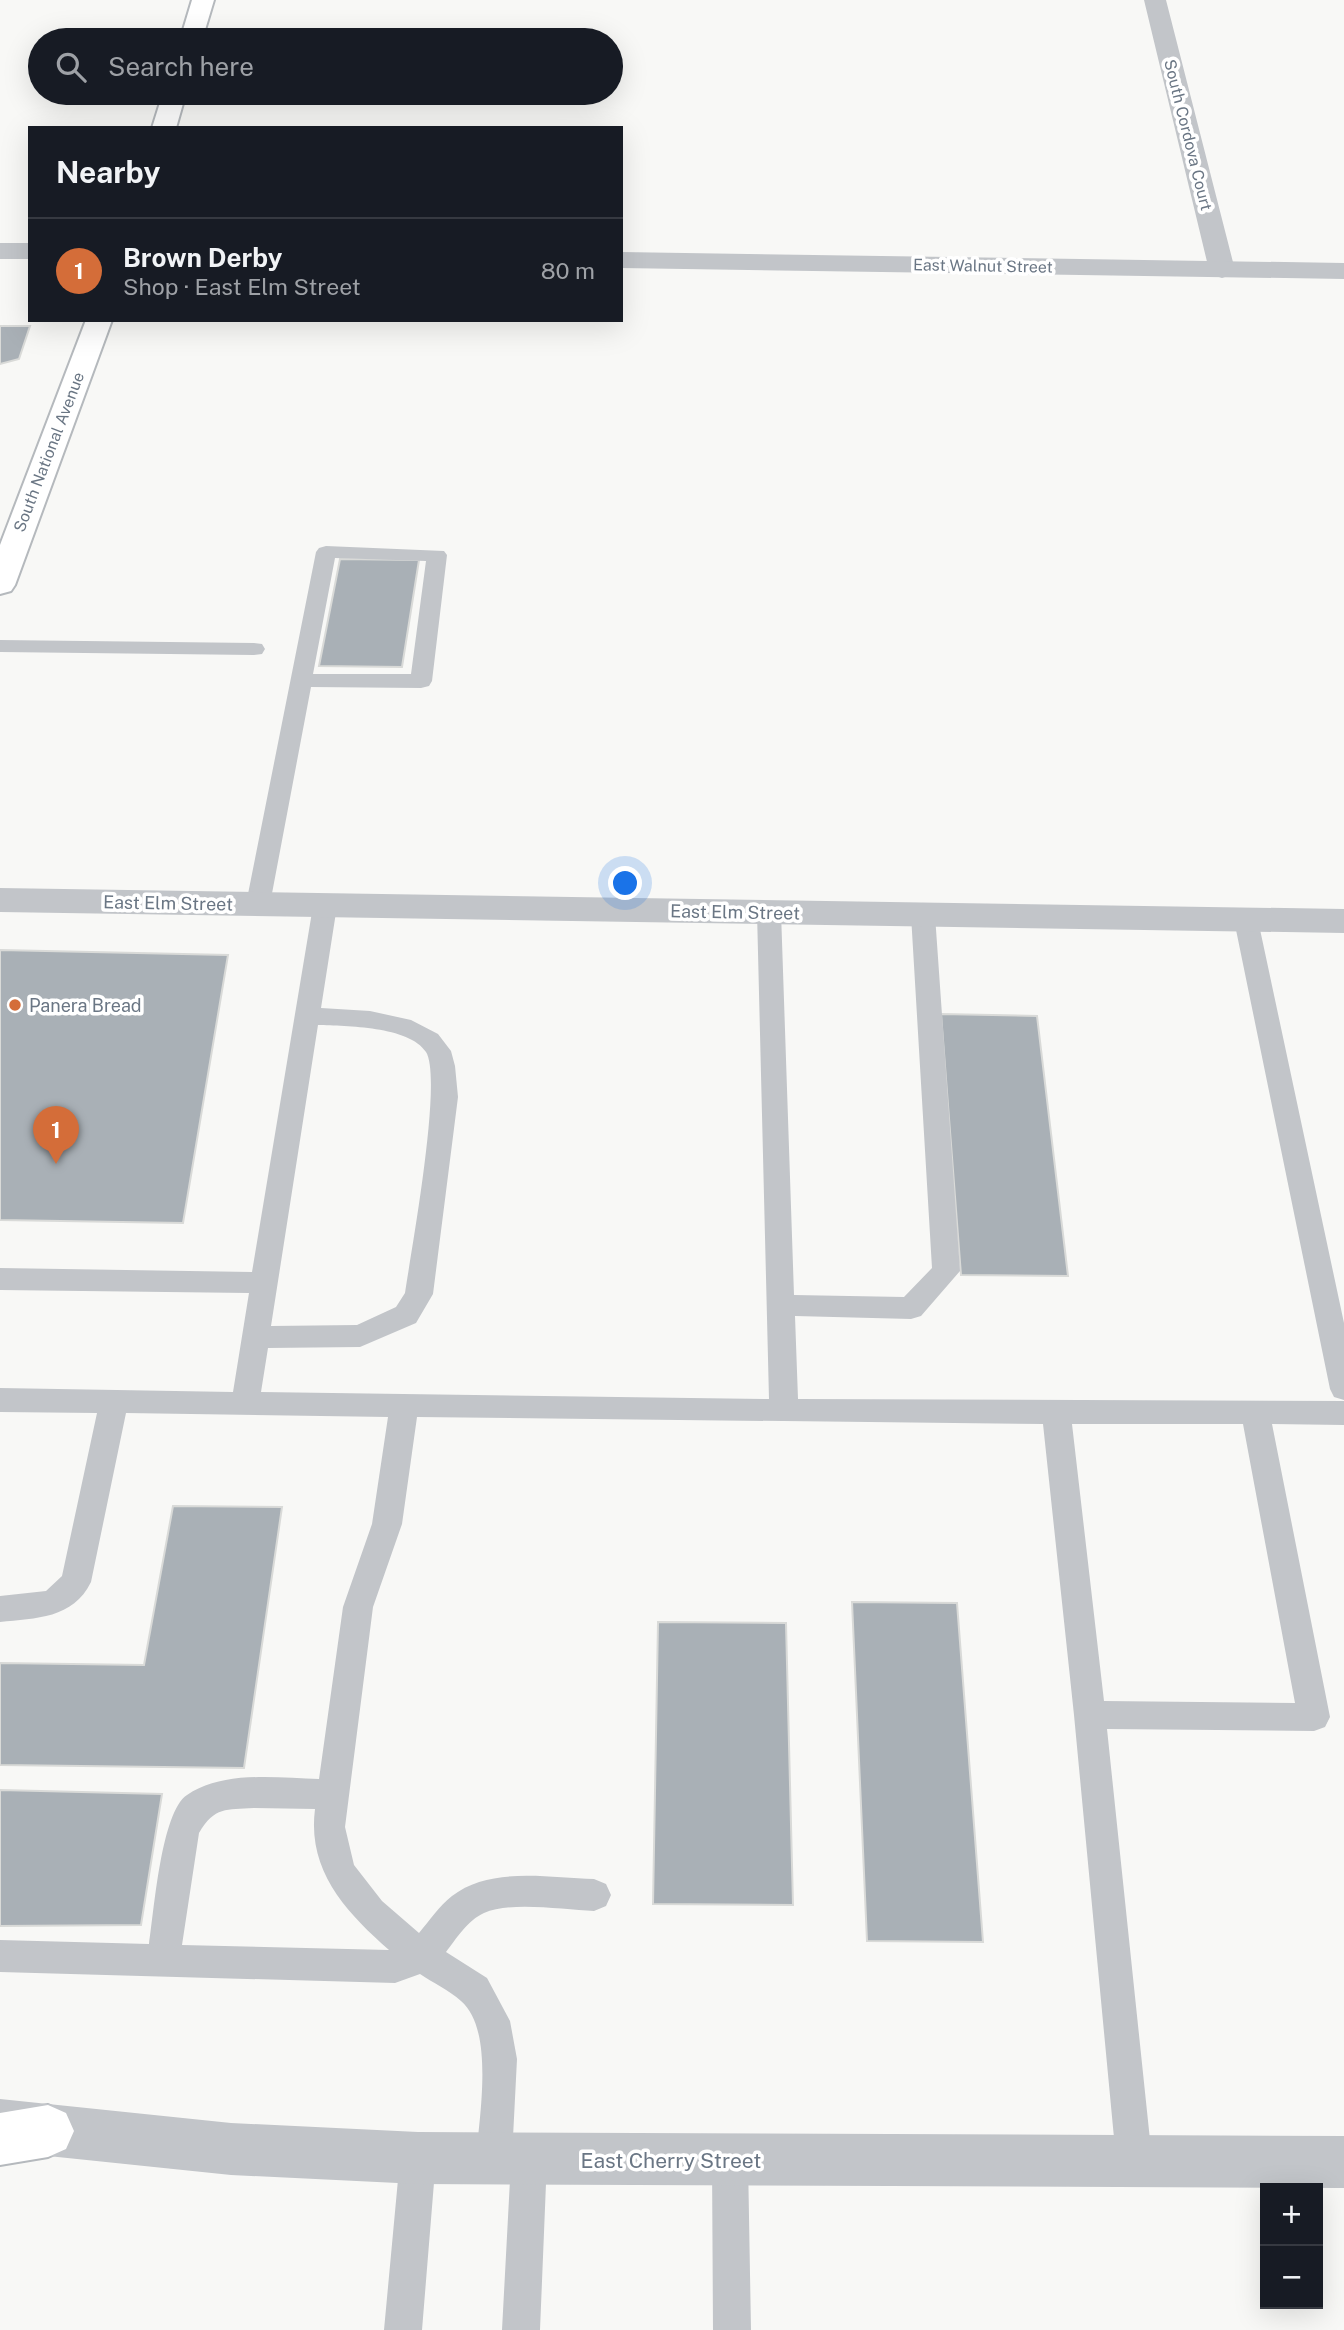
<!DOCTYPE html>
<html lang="en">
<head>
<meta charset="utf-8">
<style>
  body { margin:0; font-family:"Public Sans",sans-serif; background:#242831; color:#f1f3f6 }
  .controls { position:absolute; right:21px; bottom:21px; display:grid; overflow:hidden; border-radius:0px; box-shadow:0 7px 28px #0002 }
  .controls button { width:63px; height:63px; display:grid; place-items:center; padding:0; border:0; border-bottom:2px solid #363941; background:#171b24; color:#f1f3f6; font:35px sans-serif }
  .you { position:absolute; left:626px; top:884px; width:24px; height:24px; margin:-18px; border:5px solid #fff; border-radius:50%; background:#1a73e8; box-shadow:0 0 0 10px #1a73e833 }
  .badge { display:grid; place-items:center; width:46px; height:46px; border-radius:50%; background:#d46d39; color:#fff; font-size:23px; font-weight:700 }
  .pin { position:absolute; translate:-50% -58px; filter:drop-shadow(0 2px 4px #0008) }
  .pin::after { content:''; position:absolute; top:37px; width:24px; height:21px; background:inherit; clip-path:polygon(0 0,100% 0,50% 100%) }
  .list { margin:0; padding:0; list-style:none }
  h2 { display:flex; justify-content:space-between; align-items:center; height:91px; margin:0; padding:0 28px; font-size:30px }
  h2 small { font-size:23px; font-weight:400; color:#9ea1a6 }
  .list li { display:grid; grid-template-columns:46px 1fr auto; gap:21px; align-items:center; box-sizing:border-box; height:105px; padding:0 28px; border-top:2px solid #363941 }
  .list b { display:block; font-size:26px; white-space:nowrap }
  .list p { margin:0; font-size:23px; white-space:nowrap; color:#9ea1a6 }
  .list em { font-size:23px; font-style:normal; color:#9ea1a6 }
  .icon { flex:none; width:38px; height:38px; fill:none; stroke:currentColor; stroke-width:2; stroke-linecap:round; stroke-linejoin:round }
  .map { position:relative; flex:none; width:1344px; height:2330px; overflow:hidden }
  .search { position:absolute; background:#171b24; box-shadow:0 7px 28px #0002; left:28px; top:28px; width:595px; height:77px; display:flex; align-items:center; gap:18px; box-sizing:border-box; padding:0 24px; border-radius:38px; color:#9ea1a6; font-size:26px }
  .panel { position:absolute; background:#171b24; box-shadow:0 7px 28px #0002; left:28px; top:126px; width:595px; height:196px; border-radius:0px }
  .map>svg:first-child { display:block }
  .building { fill:#a9b0b6; stroke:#d9dad8; stroke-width:2 }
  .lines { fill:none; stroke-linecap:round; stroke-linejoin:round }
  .secondary-casing { stroke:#b5b9bd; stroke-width:4 }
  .service { fill:#c2c5c9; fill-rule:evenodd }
  .minor { fill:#c2c5c9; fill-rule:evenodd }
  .tertiary { fill:#c2c5c9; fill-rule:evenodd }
  .secondary { fill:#fff; fill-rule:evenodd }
  .poi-dot { fill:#d46d39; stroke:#fff; stroke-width:2.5 }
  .labels { text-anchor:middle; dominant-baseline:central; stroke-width:7; stroke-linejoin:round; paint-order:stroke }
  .far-street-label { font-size:16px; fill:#6a7684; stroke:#fff }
  .street-label { font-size:18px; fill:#6a7684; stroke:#fff }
  .poi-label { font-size:18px; fill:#6a7684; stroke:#fff; text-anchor:start }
  .near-street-label { font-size:21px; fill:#6a7684; stroke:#fff }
</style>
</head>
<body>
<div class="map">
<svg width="1344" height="2330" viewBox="0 0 1344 2330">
  <rect width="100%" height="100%" fill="#f8f8f6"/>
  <path class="building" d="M0 326H30L19 359 0 364Z
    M340 559 419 560 402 667 319 666Z
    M0 950 228 955 183 1223 0 1220Z
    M941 1014 1037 1016 1068 1276 961 1275Z
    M173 1506 282 1507 244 1768 0 1765V1663L144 1665Z
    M852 1602 957 1603 983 1942 867 1941Z
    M658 1622 786 1623 793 1905 653 1904Z
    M0 1790 162 1794 141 1925 0 1926Z"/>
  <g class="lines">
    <defs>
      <path id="secondary" d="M192 0H214L202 40H180Z
        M163 93H186L176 128H152Z
        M86 320H112L15 585 11 591 0 594V545Z
        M48 2105 66 2113 74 2131 66 2149 48 2157 0 2165V2113Z"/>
    </defs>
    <use href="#secondary" class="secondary-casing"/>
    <path class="service" d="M326 546 444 551 447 555 432 681 429 686 421 688 311 687 270 904 266 910 258 912 250 910 246 904 316 552 319 548ZM335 558 426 561 411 674H313Z
      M0 640 254 643 262 644 265 649 262 654 254 655 0 652Z
      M325 898 333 900 337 906 321 1008 370 1011 411 1020 438 1034 451 1051 455 1066 458 1097 433 1294 416 1323 360 1347 268 1348 261 1392 769 1399 757 912 761 906 769 904 777 906 781 912 794 1295 904 1297 932 1268 911 915 915 909 923 907 931 909 935 915 960 1271 921 1316 911 1319 795 1316 798 1399 1344 1401V1425L1272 1424 1330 1717 1325 1727 1314 1731 1107 1729 1152 2159 1147 2172 1134 2177 1121 2172 1116 2159 1074 1715 1043 1424 417 1417 402 1524 373 1607 345 1827 354 1865 382 1901 419 1933C430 1920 439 1906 452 1896 490 1866 549 1878 594 1879L606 1884 611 1895 606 1906 594 1911C564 1910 511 1901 484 1913 468 1920 456 1939 446 1952L487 1978 510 2021 517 2059 512 2157 516 2146 529 2141 542 2146 547 2159 540 2330H502L511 2161 507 2172 494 2177 481 2172 476 2159C479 2118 495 2030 461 2001 449 1990 433 1983 420 1974L395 1983 0 1972V1940L149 1944C154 1912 161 1812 187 1795 223 1770 278 1778 319 1779L343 1607 372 1524 388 1417 126 1413 91 1582C73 1619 36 1618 0 1622V1596L46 1591 62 1576 97 1413 0 1412V1388L233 1392 249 1293 0 1290V1268L252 1272 313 906 317 900ZM318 1025C346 1026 409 1026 426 1052 443 1079 411 1252 405 1293L396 1307 357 1325 271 1326ZM1072 1424H1243L1295 1703 1104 1701ZM254 1808 315 1809C307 1871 346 1912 389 1950L182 1945 199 1833C215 1806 226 1810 254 1808Z
      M1246 912 1254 914 1258 920 1344 1323V1400L1334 1397 1330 1389 1234 920 1238 914Z
      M418 2140 431 2145 436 2158 422 2330H384L400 2158 405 2145Z
      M730 2142 743 2147 748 2160 751 2330H713L712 2160 717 2147Z"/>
    <path class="minor" d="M1144 0H1166L1235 270 1231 275 1222 278 1213 275 1209 270Z
      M0 243H30V259H0Z
      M0 888 1344 909V933L0 912Z"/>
    <path class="tertiary" d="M621 252 1344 263V279L621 268Z
      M0 2099 231 2123 418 2132 1344 2136V2188L418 2184 231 2175 0 2151Z"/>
    <use href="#secondary" class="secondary"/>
  </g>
  <circle class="poi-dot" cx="15" cy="1005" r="7"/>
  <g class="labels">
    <g class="far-street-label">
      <text transform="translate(1188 135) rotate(76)">South Cordova Court</text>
      <text transform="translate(983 266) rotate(1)">East Walnut Street</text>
      <text transform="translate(49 452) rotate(-69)">South National Avenue</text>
    </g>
    <g class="street-label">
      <text transform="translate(168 903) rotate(1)">East Elm Street</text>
      <text transform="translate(735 912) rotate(1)">East Elm Street</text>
    </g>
    <g class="poi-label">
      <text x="29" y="1005">Panera Bread</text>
    </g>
    <g class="near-street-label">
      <text x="671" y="2160">East Cherry Street</text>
    </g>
  </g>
</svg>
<div class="controls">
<button>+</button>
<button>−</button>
</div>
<div class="you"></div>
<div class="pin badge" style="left:56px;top:1164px">1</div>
<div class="search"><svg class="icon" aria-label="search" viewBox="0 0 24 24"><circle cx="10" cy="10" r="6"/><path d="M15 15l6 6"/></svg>Search here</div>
<section class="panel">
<h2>Nearby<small></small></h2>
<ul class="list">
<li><span class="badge">1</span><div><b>Brown Derby</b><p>Shop · East Elm Street</p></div><em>80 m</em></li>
</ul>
</section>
</div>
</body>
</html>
